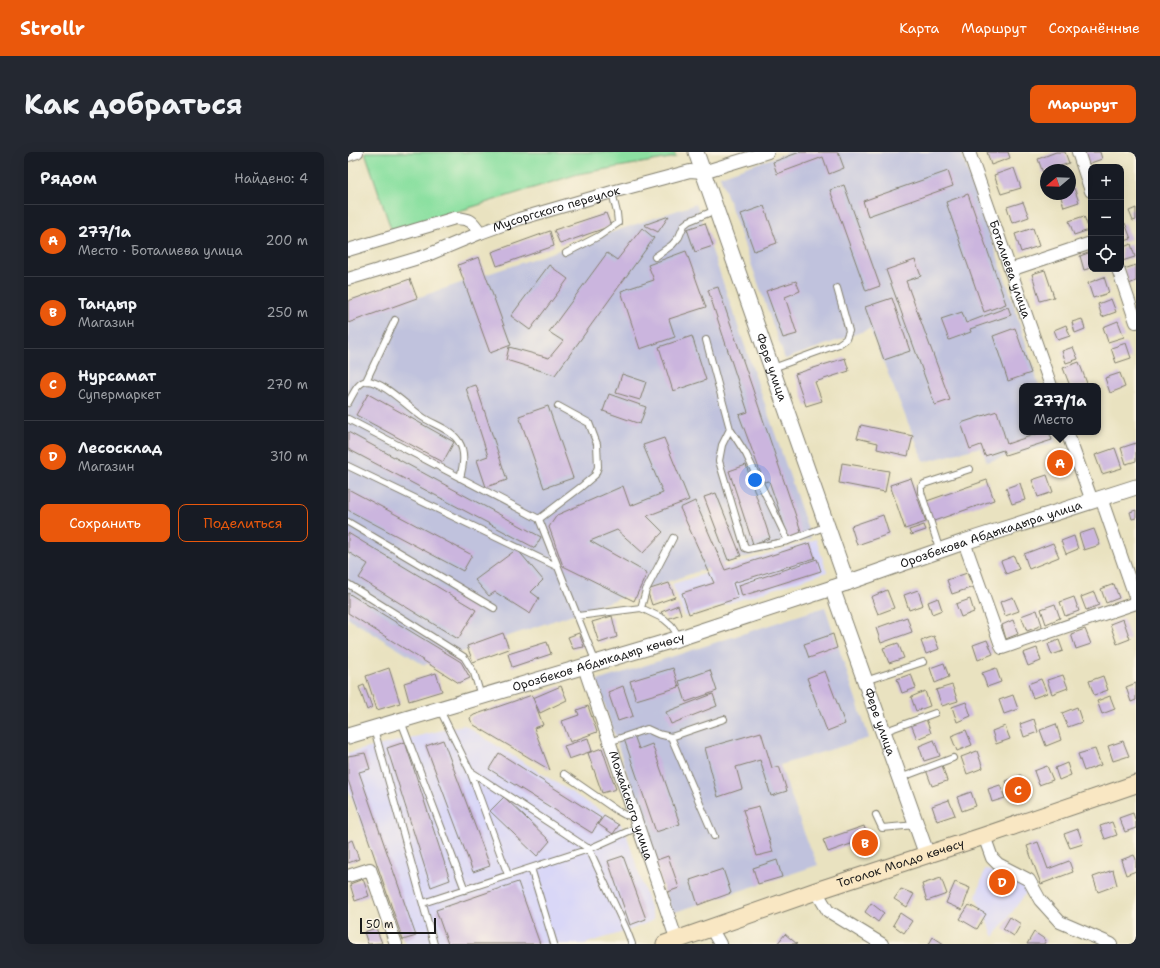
<!DOCTYPE html>
<html lang="ru">
<head>
<meta charset="utf-8">
<style>
  body { margin:0; font-family:"Shantell Sans",sans-serif; background:#242831; color:#f1f3f6 }
  .controls { position:absolute; right:12px; top:12px; display:grid; overflow:hidden; border-radius:8px; box-shadow:0 4px 16px #0002 }
  .controls button { width:36px; height:36px; display:grid; place-items:center; padding:0; border:0; border-bottom:1px solid #363941; background:#171b24; color:#f1f3f6; font:20px sans-serif }
  .compass { position:absolute; left:692px; top:12px; width:36px; height:36px; border-radius:50%; background:#171b24; box-shadow:0 4px 16px #0002; rotate:251deg }
  .scale { position:absolute; left:12px; bottom:10px; width:76px; box-sizing:border-box; padding-left:4px; border:2px solid #1c1c1c; border-top:0; font-size:11px; line-height:14px; white-space:nowrap; color:#1c1c1c; -webkit-text-stroke:3px #fcf5e5; paint-order:stroke }
  .you { position:absolute; left:407px; top:328px; width:14px; height:14px; margin:-10px; border:3px solid #fff; border-radius:50%; background:#1a73e8; box-shadow:0 0 0 6px #1a73e833 }
  .badge { display:grid; place-items:center; width:26px; height:26px; border-radius:50%; background:#ea580c; color:#fff; font-size:13px; font-weight:700 }
  .pin { position:absolute; translate:-50% -50%; border:2px solid #fff; box-shadow:0 1px 4px #0006 }
  .popup { position:absolute; left:671px; top:231px; width:82px; height:52px; box-sizing:border-box; display:grid; place-content:center; border-radius:8px; background:#171b24; filter:drop-shadow(0 1px 3px #0005); font-size:13px; white-space:nowrap; color:#9ea1a6 }
  .popup b { font-size:15px; color:#f1f3f6 }
  .popup::after { content:''; position:absolute; left:50%; top:100%; margin-left:-8px; border:8px solid transparent; border-top-color:#171b24 }
  .list { margin:0; padding:0; list-style:none }
  h2 { display:flex; justify-content:space-between; align-items:center; height:52px; margin:0; padding:0 16px; font-size:17px }
  h2 small { font-size:13px; font-weight:400; color:#9ea1a6 }
  .list li { display:grid; grid-template-columns:26px 1fr auto; gap:12px; align-items:center; box-sizing:border-box; height:72px; padding:0 16px; border-top:1px solid #363941 }
  .list b { display:block; font-size:15px; white-space:nowrap }
  .list p { margin:0; font-size:13px; white-space:nowrap; color:#9ea1a6 }
  .list em { font-size:13px; font-style:normal; color:#9ea1a6 }
  .actions { display:flex; gap:8px; padding:12px 16px }
  .actions a { flex:1; padding:9px 0; border:1px solid #ea580c; border-radius:8px; text-align:center; font-size:14px; color:#ea580c }
  .actions .main { background:#ea580c; color:#fff }
  .icon { flex:none; width:22px; height:22px; fill:none; stroke:currentColor; stroke-width:2; stroke-linecap:round; stroke-linejoin:round }
  .map { position:relative; flex:none; width:788px; height:792px; overflow:hidden; border-radius:8px }
  header { display:flex; align-items:center; gap:24px; box-sizing:border-box; height:56px; padding:0 20px; background:#ea580c; color:#fff }
  header strong { font-size:19px }
  nav { display:flex; gap:22px; margin-inline-start:auto; font-size:14px }
  .intro { display:flex; align-items:center; justify-content:space-between; box-sizing:border-box; height:96px; padding:0 24px }
  h1 { margin:0; font-size:28px }
  .button { padding:10px 18px; border-radius:8px; background:#ea580c; color:#fff; font-size:14px; font-weight:700 }
  main { display:flex; gap:24px; padding:0 24px }
  aside { flex:1; background:#171b24; border-radius:8px; box-shadow:0 4px 16px #0002 }
  .map>svg:first-child { display:block }
  .built { fill:#d9d7f7 }
  .industrial { fill:#c0c2dd }
  .green { fill:#8ce0a1; stroke:#547e5e }
  .building { fill:#cbb5de }
  .lines { fill:none; stroke-linecap:round; stroke-linejoin:round }
  .service-casing { stroke:#827f6e; stroke-width:8 }
  .minor-casing { stroke:#827f6e; stroke-width:14 }
  .tertiary-casing { stroke:#827f6e; stroke-width:17 }
  .secondary-casing { stroke:#827f6e; stroke-width:19 }
  .service { stroke:#fff; stroke-width:6 }
  .minor { stroke:#fff; stroke-width:12 }
  .tertiary { stroke:#fff; stroke-width:15 }
  .secondary { stroke:#f9e7c3; stroke-width:17 }
  .labels { text-anchor:middle; dominant-baseline:central; stroke-width:3; stroke-linejoin:round; paint-order:stroke }
  .street-label { font-size:12px; fill:#1c1c1c; stroke:#fcf5e5 }
</style>
</head>
<body>
<header>
<strong>Strollr</strong>
<nav><a>Карта</a><a>Маршрут</a><a>Сохранённые</a></nav>
</header>
<div class="intro"><h1>Как добраться</h1><a class="button">Маршрут</a></div>
<main>
<aside>
<h2>Рядом<small>Найдено: 4</small></h2>
<ul class="list">
<li><span class="badge">A</span><div><b>277/1а</b><p>Место · Боталиева улица</p></div><em>200 m</em></li>
<li><span class="badge">B</span><div><b>Тандыр</b><p>Магазин</p></div><em>250 m</em></li>
<li><span class="badge">C</span><div><b>Нурсамат</b><p>Супермаркет</p></div><em>270 m</em></li>
<li><span class="badge">D</span><div><b>Лесосклад</b><p>Магазин</p></div><em>310 m</em></li>
</ul>
<div class="actions"><a class="main">Сохранить</a><a>Поделиться</a></div>
</aside>
<div class="map">
<svg width="788" height="792" viewBox="0 0 788 792">
  <rect width="100%" height="100%" fill="#fcf5e5"/>
  <filter id="ink" filterUnits="userSpaceOnUse"><feTurbulence type="fractalNoise" baseFrequency=".025" numOctaves="2"/><feDisplacementMap in="SourceGraphic" scale="8" xChannelSelector="R" yChannelSelector="G"/><feConvolveMatrix kernelMatrix="1 2 1 2 8 2 1 2 1" color-interpolation-filters="sRGB"/></filter>
  <filter id="wash" filterUnits="userSpaceOnUse"><feTurbulence type="fractalNoise" baseFrequency=".012" numOctaves="4" result="noise"/><feDisplacementMap in="SourceGraphic" scale="16" xChannelSelector="R" yChannelSelector="G"/><feGaussianBlur stdDeviation="0.9" result="paint"/><feColorMatrix in="noise" values="0 0 0 0 0 0 0 0 0 0 0 0 0 0 0 0 0 1.4 0 .05"/><feComposite in="paint" operator="in"/></filter>
  <g filter="url(#wash)">
    <rect width="100%" height="100%" fill="#e9e2c0"/>
    <path class="built" d="M468 387 479 420 337 465 324 432Z
      M116 573 271 670 278 681 306 768 279 779 236 792H58L0 635V601Z
      M637 717 677 732 678 741 646 785 628 745Z"/>
    <path class="industrial" d="M442 0H613L661 138 691 234H674V280H705L708 290 639 310 633 295 576 310 522 177 437 207 372 24Z
      M348 52 463 386 354 418 76 513 0 466V169Z
      M477 455 521 586 432 613 458 686 470 713 324 761 249 529Z"/>
    <path class="green" d="M17 0H326L328 5 230 22 44 80Z"/>
    <g id="blocks">
      <path class="building" d="M452 0H490L496 16 481 22 475 5 429 22 425 10Z
        M639 0H660L662 6 643 13Z
        M708 0H717L721 11 703 18H698V20L695 21 690 7Z
        M735 0H752L754 7 740 12Z
        M666 16 673 36 653 42 646 23Z
        M600 19 605 34 520 64 515 49Z
        M496 33 532 134 518 139 482 38Z
        M726 36 731 50 716 55 712 42H722V37Z
        M620 42 658 152 636 160 598 50Z
        M675 50 681 65 664 71 659 55Z
        M416 54 429 91 406 99 393 62Z
        M788 56V68L785 69 781 59Z
        M258 61 263 74 212 92 206 78Z
        M321 64 310 80 296 73Z
        M736 64 741 78 726 83 721 69Z
        M357 71 365 94 347 100 339 77Z
        M777 71 783 87 773 90V72Z
        M294 76 306 86 207 223 158 208 161 195 201 206 215 189 201 180 259 101 269 108Z
        M685 76 691 94 673 100 667 82Z
        M202 79 206 94 149 114 144 100Z
        M783 92 787 105 774 109 773 96Z
        M338 99 358 155 321 167 327 185 292 197 273 139 306 128 300 113Z
        M743 100V116L736 118 732 104Z
        M131 105 163 193 142 201 110 113Z
        M567 108 573 124 558 129 602 248 587 253 538 118Z
        M201 113 220 127 182 178 163 164Z
        M788 113V129L781 132 776 117Z
        M697 118 706 145 692 149 684 122Z
        M756 125 761 141 745 146 740 131Z
        M62 127 69 146 0 171V149Z
        M448 129 452 139 437 145 449 182 435 186 418 139Z
        M370 135 454 382 441 387 421 329 416 330 391 263 400 260 360 138Z
        M544 146 562 199 536 208 517 155Z
        M763 147 768 160 754 165 750 152Z
        M660 155 663 163 622 177 623 180 601 188 593 167 614 160 618 171Z
        M734 167 737 177 727 181 724 170Z
        M770 169 776 185 760 190 755 175Z
        M718 173 722 184 710 188 706 178Z
        M667 176 683 221 660 229 645 184Z
        M344 184 358 228 325 239 311 195Z
        M778 191 783 206 768 211 763 196Z
        M725 195 730 207 718 211 714 199Z
        M497 206 501 219 467 230 474 249 458 254 447 222Z
        M731 210 740 234H722L715 216Z
        M772 221 777 235 762 241 757 226Z
        M274 222 298 230 292 248 268 241Z
        M128 233 159 328 138 335 129 308 140 304 118 236Z
        M20 242 106 290 95 310 8 263Z
        M261 242 298 255 292 272 255 259Z
        M200 254 225 326 196 336 171 264Z
        M649 259 659 292 691 281V280H701L704 288 657 303 655 298 637 304 633 293 622 297 613 271Z
        M513 273 565 284 560 304 529 297 530 291 509 286Z
        M0 280 193 385 187 396 0 297Z
        M316 286 341 348 299 364 315 380 295 401 269 378 242 389 299 421 286 449 215 414 201 375 209 363 275 334 282 354 315 341 295 293Z
        M788 291V309L778 312 773 296Z
        M767 296 774 316 754 322 747 303Z
        M716 301 721 317 709 321 704 305Z
        M494 311 541 319 537 340 491 331Z
        M398 313 422 386 405 392 381 319Z
        M699 323 705 340 690 345 684 328Z
        M563 326 578 370 557 377 542 333Z
        M639 328 646 348 583 370 576 350Z
        M672 331 677 348 664 352 658 336Z
        M0 337 124 403 115 419 0 358Z
        M368 341 393 404 380 408 356 345Z
        M347 349 377 418 462 391 467 406 385 431 390 446 341 462 334 441 366 431 332 356Z
        M788 358V366L784 367 782 360Z
        M535 363 541 382 509 393 503 374Z
        M576 373 578 378 563 383 561 378Z
        M746 377 752 393 736 398 731 382Z
        M0 381 128 458 110 487 11 426 20 412 0 400Z
        M726 384 730 397 718 402 713 389Z
        M705 391 711 405 681 417 676 402Z
        M169 397 195 428 183 440 191 446 182 462 147 440 141 444 127 428Z
        M666 404 671 417 658 422 653 409Z
        M469 407 473 419 394 444 391 433Z
        M619 421 625 435 604 442 599 428Z
        M321 431 327 445 304 453 299 438Z
        M766 432 771 446 758 451 753 437Z
        M539 438 546 456 530 462 523 445Z
        M570 438 575 453 561 458 556 443Z
        M746 440 751 453 738 458 733 445Z
        M0 441 113 510 122 526 111 531 0 461Z
        M665 445 671 459 657 464 652 450Z
        M726 445 731 459 717 464 712 450Z
        M590 446 594 458 584 462 580 450Z
        M622 447 626 460 613 465 608 452Z
        M707 452 712 466 698 472 693 457Z
        M330 453 333 462 319 467 313 460Z
        M689 458 694 473 679 479 673 464Z
        M264 464 269 485 251 491 244 470Z
        M559 465 564 480 533 491 528 476Z
        M775 467 782 487 769 492 762 472Z
        M665 468 670 482 658 487 654 473Z
        M737 477 743 492 728 497 723 482Z
        M155 481 161 497 125 510 119 494Z
        M231 481 236 495 225 497 220 485Z
        M485 482 489 496 461 506 456 492Z
        M586 484 591 497 578 502 573 489Z
        M639 488 645 502 630 508 625 493Z
        M711 488 715 499 704 503 700 492Z
        M199 490 203 502 164 515 160 502Z
        M550 491 556 506 541 511 535 496Z
        M689 496 693 509 680 514 675 501Z
        M596 511 601 525 587 531 582 516Z
        M41 516 52 551 29 558 18 524Z
        M325 516 331 535 288 548 282 529Z
        M648 516 653 530 639 535 634 521Z
        M362 518 369 539 338 550 331 529Z
        M477 519 497 572 479 579 459 526Z
        M88 521 94 539 61 549 56 531Z
        M563 522 568 536 554 541 549 527Z
        M715 523 720 536 704 542 699 528Z
        M755 524 760 538 746 543 741 529Z
        M693 527 699 541 685 546 680 532Z
        M788 531V548L783 550 778 535Z
        M16 533 24 555 19 558 11 535Z
        M604 533 610 549 594 554 588 538Z
        M213 534 219 548 192 561 185 546Z
        M275 534 285 564 270 569 260 540Z
        M577 539 582 554 568 559 563 545Z
        M365 542 369 554 323 572 318 560Z
        M184 543 195 573 186 576 202 618 126 573 123 569 122 566 126 563Z
        M665 543 670 557 656 562 651 548Z
        M762 544 767 557 754 562 749 549Z
        M618 550 623 564 609 570 604 555Z
        M240 554 249 580 222 590 214 569 231 563 229 558Z
        M729 555 734 570 720 575 714 561Z
        M578 567 583 581 569 587 563 572Z
        M686 567 690 580 676 585 672 572Z
        M708 572 713 588 698 594 692 578Z
        M657 574 662 587 648 592 644 579Z
        M618 578 624 593 609 599 603 584Z
        M413 580 424 616 431 614 439 639 423 644 412 608 388 615 394 637 370 645 357 596Z
        M286 583 291 597 304 592 332 672 308 680 276 587Z
        M240 586 244 599 221 607 216 594Z
        M95 588 142 714 125 720 78 594Z
        M586 588 592 604 576 609 571 594Z
        M775 589 781 604 765 609 760 594Z
        M57 590 102 728 83 735 39 596Z
        M254 596 268 637 254 641 240 601Z
        M747 597 753 613 736 619 730 602Z
        M629 599 635 616 619 622 613 605Z
        M17 601 22 617 11 620 68 784 55 788 0 628V604Z
        M151 601 253 666 244 681 141 617Z
        M719 611 723 623 711 628 707 616Z
        M594 613 599 629 584 634 578 618Z
        M699 614 705 628 691 633 686 619Z
        M673 623 679 639 664 644 658 629Z
        M652 633 657 646 644 650 640 637Z
        M623 640 628 654 614 659 609 645Z
        M156 645 202 689 189 704 142 659Z
        M601 648 607 663 589 669 584 654Z
        M411 654 425 700 409 704 395 658Z
        M785 661 788 670V676L777 680 771 666Z
        M256 664 271 673 265 682 250 672Z
        M764 670 769 683 757 687 752 674Z
        M516 674 520 686 480 700 475 688Z
        M730 677 735 692 722 696 716 682Z
        M4 688 11 707 0 711V690Z
        M690 690 700 717 721 709 725 720 693 732 679 694Z
        M786 703 788 707V719L778 723 773 708Z
        M275 704 298 767 282 773 260 709Z
        M320 704 331 736 317 741 306 709Z
        M429 708 434 725 410 732 405 716Z
        M375 717 383 741 350 753 342 728Z
        M765 718 769 733 750 740 745 725Z
        M593 726 599 742 579 749 574 732Z
        M15 727 21 744 7 749 2 732Z
        M170 730 192 792H100L88 758Z
        M607 730 622 736 614 758 598 751Z
        M553 737 566 742 559 755 546 747Z
        M523 751 536 761 530 770 517 760Z
        M621 753 638 762 629 777 612 767Z
        M552 761 564 769 556 781 545 773Z
        M662 765 673 772 666 784 655 777Z
        M28 776 34 791 20 792 16 780Z
        M686 780 698 788 696 792H679Z
        M437 782 449 792H429Z
        M585 785 596 792H581Z"/>
    </g>
  </g>
  <g filter="url(#ink)">
    <use href="#blocks" fill-opacity="0" stroke="#827f6e" stroke-width="1"/>
    <g class="lines">
      <defs>
        <path id="service" d="M218 101 251 84 270 71 269 61 264 40
          M307 105 324 93 331 85 336 73 341 69 368 58
          M358 188 382 277 398 302 440 389
          M425 216 491 192 498 187 501 179 489 136
          M18 229 47 168
          M0 251C5 243 9 230 19 229 35 229 62 257 76 266 87 273 104 278 111 290 118 301 115 314 112 326
          M0 267 191 367 248 511
          M382 277 374 293 371 309 397 396 400 397 440 389 479 374
          M0 314 210 415
          M191 367 233 335 247 323 250 315 249 292 241 271 210 254
          M0 370 146 456
          M592 399 573 340V335L576 332 622 317
          M0 432 116 505 126 521 133 544
          M293 456 298 438 325 386
          M230 464 293 456 316 467 323 473 332 486
          M517 529 575 510
          M92 558 122 619 160 723
          M53 569 117 738
          M26 577 86 792
          M535 580 587 561
          M323 585 366 684
          M261 590 299 577 310 582 323 585 376 567
          M122 619 241 697 279 779 284 792
          M216 622 268 658 277 663 286 664
          M552 626 605 606
          M528 663 534 676 568 673
          M183 716 206 792
          M75 751 241 697 290 675"/>
        <g id="minor">
          <path id="s1" d="M621 0 703 234"/>
          <path d="M730 0 743 39"/>
          <path d="M0 3 9 0"/>
          <path d="M0 98 107 66C122 67 124 68 132 81"/>
          <path d="M770 117 788 170"/>
          <path d="M662 118 743 91"/>
          <path id="s2" d="M0 127 77 104 132 81 171 67 264 40 342 19 355 20 420 0"/>
          <path d="M719 280 744 349"/>
          <path d="M753 346 788 447"/>
          <path d="M616 390 654 496 788 451"/>
          <path id="s3" d="M236 515 330 792"/>
          <path d="M636 684 644 706 650 712 681 728 692 748 712 770 763 792"/>
          <path d="M0 724 22 717 48 792"/>
          <path d="M468 739 480 759 534 792"/>
          <path d="M363 776 372 792"/>
        </g>
        <g id="tertiary">
          <path id="s4" d="M348 0 499 431"/>
          <path id="s5" d="M484 436 579 703"/>
          <path id="s6" d="M0 584 332 486 484 436 616 390 788 335"/>
        </g>
        <g id="secondary">
          <path id="s7" d="M317 792 468 739 636 684 788 632"/>
        </g>
      </defs>
      <use href="#service" class="service-casing"/>
      <use href="#minor" class="minor-casing"/>
      <use href="#tertiary" class="tertiary-casing"/>
      <use href="#secondary" class="secondary-casing"/>
      <use href="#service" class="service"/>
      <use href="#minor" class="minor"/>
      <use href="#tertiary" class="tertiary"/>
      <use href="#secondary" class="secondary"/>
    </g>
  </g>
  <g class="labels">
    <g class="street-label">
      <text stroke="none"><textPath href="#s2" startOffset="220">Мусоргского переулок</textPath></text>
      <text stroke="none"><textPath href="#s1" startOffset="124">Боталиева улица</textPath></text>
      <text stroke="none"><textPath href="#s4" startOffset="228">Фере улица</textPath></text>
      <text stroke="none"><textPath href="#s6" startOffset="674">Орозбекова Абдыкадыра улица</textPath></text>
      <text stroke="none"><textPath href="#s6" startOffset="261">Орозбеков Абдыкадыр көчөсү</textPath></text>
      <text stroke="none"><textPath href="#s5" startOffset="142">Фере улица</textPath></text>
      <text stroke="none"><textPath href="#s3" startOffset="146">Можайского улица</textPath></text>
      <text stroke="none"><textPath href="#s7" startOffset="249">Тоголок Молдо көчөсү</textPath></text>
    </g>
  </g>
</svg>
<div class="controls">
<button>+</button>
<button>−</button>
<button><svg class="icon" aria-label="locate" viewBox="0 0 24 24"><circle cx="12" cy="12" r="6"/><path d="M12 2v4M12 18v4M2 12h4M18 12h4"/></svg></button>
</div>
<svg class="compass" viewBox="-18 -18 36 36"><path d="M0-13l5 13h-10z" fill="#e53935"/><path d="M0 13l5-13h-10z" fill="#9ea1a6"/></svg>
<div class="scale">50 m</div>
<div class="you"></div>
<div class="pin badge" style="left:712px;top:311px">A</div>
<div class="popup"><b>277/1а</b>Место</div>
<div class="pin badge" style="left:517px;top:691px">B</div>
<div class="pin badge" style="left:670px;top:638px">C</div>
<div class="pin badge" style="left:654px;top:730px">D</div>
</div>
</main>
</body>
</html>
